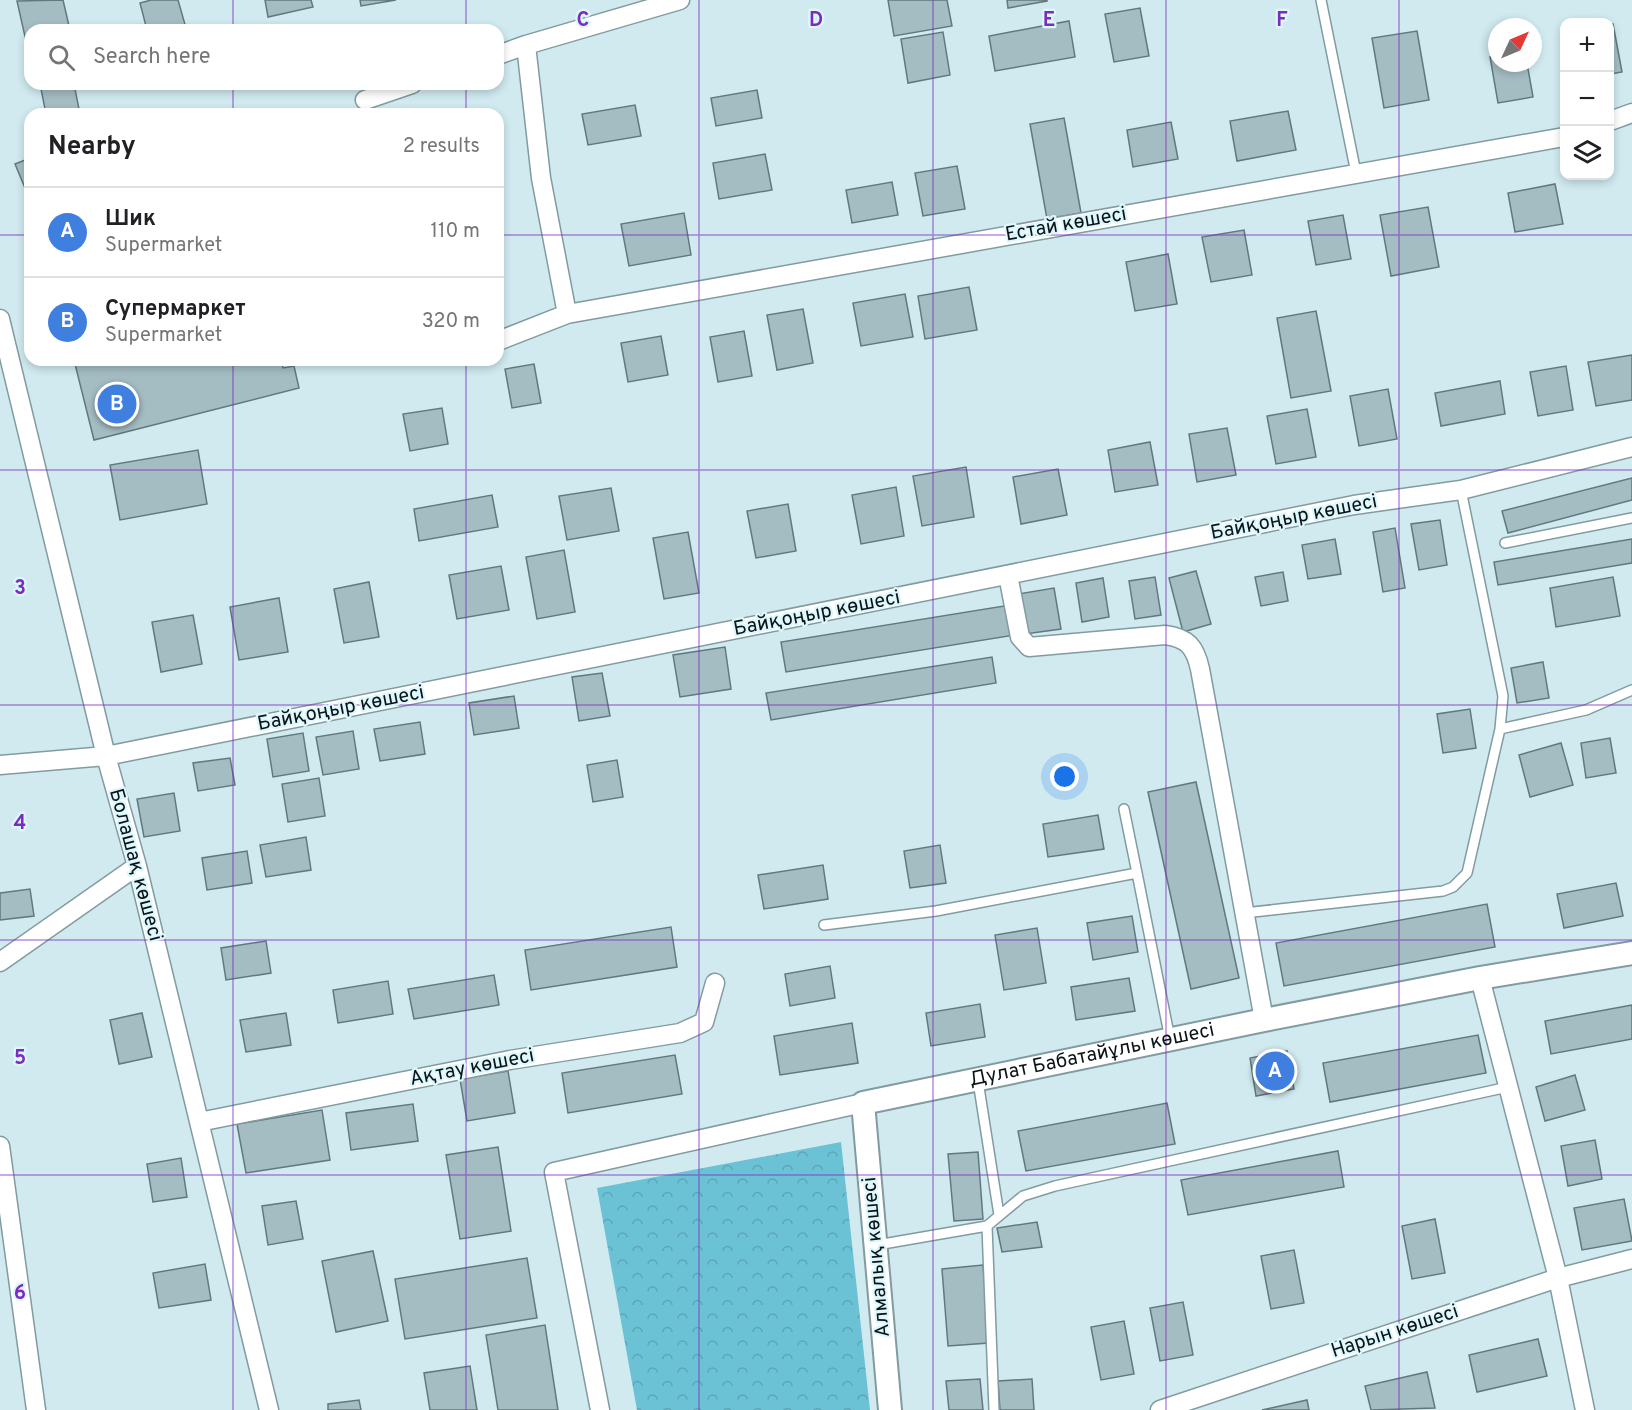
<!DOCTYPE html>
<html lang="en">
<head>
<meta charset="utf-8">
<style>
  body { margin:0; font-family:Overpass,sans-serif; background:#f6f6f6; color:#202124 }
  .controls { position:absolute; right:18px; top:18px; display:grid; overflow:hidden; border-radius:12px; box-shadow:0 3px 9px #0003 }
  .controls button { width:54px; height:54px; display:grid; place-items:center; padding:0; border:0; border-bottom:2px solid #e0e0e0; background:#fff; color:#202124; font:30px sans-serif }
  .compass { position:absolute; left:1488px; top:18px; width:54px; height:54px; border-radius:50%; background:#fff; box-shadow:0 3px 9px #0003; rotate:46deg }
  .you { position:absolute; left:1065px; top:777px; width:21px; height:21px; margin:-15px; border:4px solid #fff; border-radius:50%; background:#1a73e8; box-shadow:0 0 0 9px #1a73e833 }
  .badge { display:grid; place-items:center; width:39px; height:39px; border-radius:50%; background:#1a73e8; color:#fff; font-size:20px; font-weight:700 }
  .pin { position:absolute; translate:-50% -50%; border:3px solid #fff; box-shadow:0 2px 6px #0006 }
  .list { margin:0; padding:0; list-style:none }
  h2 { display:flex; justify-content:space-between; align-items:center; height:78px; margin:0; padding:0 24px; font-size:26px }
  h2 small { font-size:20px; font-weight:400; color:#757577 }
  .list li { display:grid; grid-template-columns:39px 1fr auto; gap:18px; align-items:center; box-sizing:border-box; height:90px; padding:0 24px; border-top:2px solid #e0e0e0 }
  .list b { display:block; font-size:22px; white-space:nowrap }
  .list p { margin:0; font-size:20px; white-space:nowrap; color:#757577 }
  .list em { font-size:20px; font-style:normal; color:#757577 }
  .icon { flex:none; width:33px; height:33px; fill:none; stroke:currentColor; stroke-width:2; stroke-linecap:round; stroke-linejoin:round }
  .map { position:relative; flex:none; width:1632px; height:1410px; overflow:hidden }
  .search { position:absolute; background:#fff; box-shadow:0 3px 9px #0003; left:24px; top:24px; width:480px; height:66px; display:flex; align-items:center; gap:15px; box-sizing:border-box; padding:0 21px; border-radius:18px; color:#757577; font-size:22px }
  .panel { position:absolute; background:#fff; box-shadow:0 3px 9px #0003; left:24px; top:108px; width:480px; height:258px; border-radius:18px }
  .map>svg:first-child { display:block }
  .park { fill:url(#park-crowns) }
  .building { fill:#a4bdc3; stroke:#61797e; stroke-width:1.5 }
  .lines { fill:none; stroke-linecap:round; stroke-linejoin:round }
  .service-casing { stroke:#829ba0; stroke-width:12 }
  .minor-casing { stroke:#829ba0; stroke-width:21 }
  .tertiary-casing { stroke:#829ba0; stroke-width:26 }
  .service { stroke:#fff; stroke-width:9 }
  .minor { stroke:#fff; stroke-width:18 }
  .tertiary { stroke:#fff; stroke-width:22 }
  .grid { fill:none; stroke:#7b2cbf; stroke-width:1.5; stroke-opacity:0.55 }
  .labels { text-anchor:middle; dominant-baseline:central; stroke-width:4.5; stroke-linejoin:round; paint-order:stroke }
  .street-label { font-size:20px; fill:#0a1315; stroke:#ddf7fd }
  .grid-label { font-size:20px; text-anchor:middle; font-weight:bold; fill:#7b2cbf; stroke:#ddf7fd; stroke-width:4.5; stroke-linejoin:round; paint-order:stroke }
</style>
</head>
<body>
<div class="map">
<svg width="1632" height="1410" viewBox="0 0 1632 1410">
  <defs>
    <pattern id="park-crowns" width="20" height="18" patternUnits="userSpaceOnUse" patternTransform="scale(1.5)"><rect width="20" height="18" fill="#6bc2d5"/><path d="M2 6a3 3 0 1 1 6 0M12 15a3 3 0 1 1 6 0" fill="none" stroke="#5ba6b6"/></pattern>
  </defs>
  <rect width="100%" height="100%" fill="#d0eaf0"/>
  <path class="park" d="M841 1142 870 1410H637L597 1188Z"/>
  <path class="building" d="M63 0 70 30H30V49L28 50 17 1Z
    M151 0H178L186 28 147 30 140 3Z
    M265 0H311L313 7 268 17Z
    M360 0H396L361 6Z
    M888 0H947L952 26 894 36Z
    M1007 0H1047V1L1008 8Z
    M1140 8 1149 56 1114 62 1105 14Z
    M1069 21 1075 57 995 71 989 36Z
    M1613 24 1622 72 1610 74V25Z
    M1417 31 1429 100 1384 108 1372 38Z
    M943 32 950 75 908 83 901 39Z
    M1497 56V63H1527L1533 97 1498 103 1490 57Z
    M40 84H74L79 109 46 114Z
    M757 90 762 118 716 126 711 98Z
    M635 105 641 136 588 145 582 114Z
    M1288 111 1296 150 1237 161 1230 121Z
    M1064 118 1081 213 1047 219 1030 124Z
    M1171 122 1178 159 1133 167 1127 130Z
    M765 154 772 190 719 199 713 163Z
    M30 158V186L25 188 15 164Z
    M957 166 965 209 923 216 915 173Z
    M892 182 898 215 852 223 846 190Z
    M1555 184 1563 224 1515 232 1508 193Z
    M1428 207 1439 267 1391 276 1380 215Z
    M684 213 691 255 629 266 621 224Z
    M1343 215 1351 259 1316 265 1308 221Z
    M1244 230 1252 275 1211 282 1202 237Z
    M1168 254 1177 304 1135 311 1126 262Z
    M969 287 977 330 925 339 918 296Z
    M905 294 913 337 861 346 853 303Z
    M803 309 813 363 777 370 767 315Z
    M1316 311 1331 391 1291 398 1277 318Z
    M744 331 752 376 718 382 710 337Z
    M661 336 668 375 628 382 621 343Z
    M1632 355V400L1596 406 1588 362Z
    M74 360H281L283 368 294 366 299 388 94 440Z
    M534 364 541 403 512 408 505 369Z
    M1566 366 1573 410 1538 416 1530 372Z
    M1500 381 1505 414 1441 426 1435 393Z
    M1388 389 1397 439 1359 446 1350 396Z
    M442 408 448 444 410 451 403 414Z
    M1307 409 1316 457 1276 464 1267 416Z
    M1227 428 1236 475 1197 482 1189 434Z
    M1150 442 1158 485 1115 492 1108 450Z
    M198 450 207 504 120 520 110 465Z
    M966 467 974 517 922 526 913 476Z
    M1058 469 1067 515 1021 524 1013 477Z
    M1632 478V500L1508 533 1502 511Z
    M896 487 904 536 861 544 852 495Z
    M611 488 619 531 567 540 559 496Z
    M492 495 498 527 419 541 414 509Z
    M788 504 796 551 756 558 747 511Z
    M1440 520 1447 565 1419 570 1411 524Z
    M1395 528 1405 588 1383 592 1373 532Z
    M688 532 699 593 664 599 653 538Z
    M1335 539 1341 574 1308 579 1302 545Z
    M1632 539V563L1498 585 1494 562Z
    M564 550 575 612 537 619 526 557Z
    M501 566 509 610 457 619 449 575Z
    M1196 571 1211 624 1183 632 1169 578Z
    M1283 572 1288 601 1261 606 1255 577Z
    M1155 577 1161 615 1135 619 1129 581Z
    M1613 577 1620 616 1556 627 1550 588Z
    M1103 578 1109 617 1082 622 1076 583Z
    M369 582 379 637 344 643 334 589Z
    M1054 588 1061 629 1025 634 1018 594Z
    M279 598 288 652 239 660 230 607Z
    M1010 605 1015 635 786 672 781 642Z
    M193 615 202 664 161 672 152 622Z
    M725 647 731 689 680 697 673 655Z
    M992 657 996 683 771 720 766 693Z
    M1543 662 1549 698 1517 703 1511 668Z
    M602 673 610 716 579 721 572 677Z
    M514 696 519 728 474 735 469 703Z
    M1470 709 1476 748 1443 753 1437 714Z
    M420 722 425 754 380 761 374 729Z
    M353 731 359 769 323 775 316 737Z
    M303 733 309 771 273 777 267 739Z
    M1610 738 1616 773 1586 778 1581 743Z
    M1561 743 1573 785 1530 797 1519 755Z
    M230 758 235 785 198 791 193 763Z
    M617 760 623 797 593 802 587 765Z
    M319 778 325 816 288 822 282 784Z
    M1196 782 1239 978 1191 989 1148 792Z
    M174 793 180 831 144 837 137 799Z
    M1098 815 1104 849 1048 857 1043 824Z
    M306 837 311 870 266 877 260 845Z
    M940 845 946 883 910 888 904 851Z
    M247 851 252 883 207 890 202 858Z
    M823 865 828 899 764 909 758 875Z
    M1616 883 1623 916 1564 928 1557 894Z
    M30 889 34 916 0 920V893Z
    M1487 904 1495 947 1284 986 1276 943Z
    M1132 916 1138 952 1093 960 1087 923Z
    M671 927 677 967 531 990 525 950Z
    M1037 928 1046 983 1004 990 995 935Z
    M266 941 271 973 226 980 221 948Z
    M830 966 835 998 790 1006 785 974Z
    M494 975 499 1005 414 1019 408 989Z
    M1129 978 1135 1011 1076 1020 1071 987Z
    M388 981 393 1014 338 1023 333 990Z
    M980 1004 985 1037 931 1046 926 1013Z
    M1632 1005V1039L1551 1054 1545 1021Z
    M142 1013 152 1057 119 1064 110 1020Z
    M286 1013 291 1045 246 1052 240 1020Z
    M852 1023 858 1063 780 1075 774 1036Z
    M1478 1035 1486 1073 1330 1102 1323 1063Z
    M1287 1051 1294 1089 1256 1096 1250 1058Z
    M675 1055 682 1094 568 1113 562 1073Z
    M508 1071 515 1113 467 1121 460 1079Z
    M1575 1075 1585 1110 1545 1121 1536 1087Z
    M1167 1103 1175 1144 1026 1171 1018 1131Z
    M413 1104 418 1141 351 1150 346 1113Z
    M322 1110 330 1160 246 1173 237 1124Z
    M1595 1140 1602 1179 1568 1186 1561 1146Z
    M498 1147 511 1231 460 1239 446 1155Z
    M1338 1151 1344 1187 1188 1215 1181 1180Z
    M978 1152 983 1219 954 1221 948 1154Z
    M181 1158 187 1197 153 1202 147 1164Z
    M1624 1199 1632 1241 1582 1250 1574 1208Z
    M296 1201 303 1239 268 1245 262 1206Z
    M1435 1219 1445 1273 1412 1279 1402 1226Z
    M1037 1222 1042 1247 1002 1252 997 1228Z
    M1294 1250 1304 1303 1271 1309 1261 1256Z
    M373 1251 388 1321 336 1332 322 1261Z
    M527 1258 537 1318 405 1339 395 1279Z
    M205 1264 211 1300 159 1308 153 1273Z
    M983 1265 989 1343 948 1346 942 1269Z
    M1183 1302 1193 1355 1160 1361 1150 1308Z
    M1124 1321 1134 1374 1101 1380 1091 1327Z
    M545 1325 558 1410H498L486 1335Z
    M1538 1339 1547 1376 1477 1392 1469 1355Z
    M470 1366 477 1410H430L424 1373Z
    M1427 1372 1435 1408 1371 1410 1365 1386Z
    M980 1379 983 1410H949L946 1381Z
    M1032 1379 1034 1410H1000L998 1381Z
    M359 1400 361 1410H328V1404Z
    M1307 1400 1309 1410H1262Z"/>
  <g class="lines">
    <defs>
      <path id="service" d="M1321 0 1356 173
        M1505 543 1632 518
        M1500 729 1586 710 1632 690
        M1124 809 1137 873
        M1244 913 1443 891 1453 887 1467 873 1500 729 1503 696 1461 490
        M824 925 936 911 1137 873 1170 1039
        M978 1081 999 1215
        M987 1226 994 1410
        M877 1245 987 1226 1023 1196 1055 1186 1508 1087"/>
      <path id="minor" d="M498 55 526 45
        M365 100 412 84
        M1610 121 1632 113
        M567 314 541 178 526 45 680 0
        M0 319 106 756 137 866 269 1410
        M498 341 567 314 1564 137
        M1008 575 1020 637 1029 647 1165 635C1188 638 1195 647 1200 669L1264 1020
        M0 765 106 756 1354 505 1461 490 1632 447
        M0 962 137 866
        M1480 978 1558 1278 1585 1410
        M199 1122 510 1060 680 1033 704 1022 715 983
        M0 1146 36 1410
        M600 1410 554 1172 863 1103
        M1160 1410 1558 1278 1632 1259"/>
      <g id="tertiary">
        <path id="s1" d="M890 1410 863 1103 1264 1020 1480 978 1632 953"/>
      </g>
    </defs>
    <use href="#service" class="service-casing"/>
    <use href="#minor" class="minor-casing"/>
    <use href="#tertiary" class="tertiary-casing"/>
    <use href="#service" class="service"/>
    <use href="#minor" class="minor"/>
    <use href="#tertiary" class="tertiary"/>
  </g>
  <path class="grid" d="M233 0V30M466 0V30M699 0V1410M933 0V1410M1166 0V1410M1399 0V1410M233 84V114M466 84V114M0 235H30M498 235H1632M233 360V1410M466 360V1410M0 470H1632M0 705H1632M0 940H1632M0 1175H1632"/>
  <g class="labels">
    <g class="street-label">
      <text transform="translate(1066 225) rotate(-10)">Естай көшесі</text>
      <text transform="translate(1294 518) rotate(-11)">Байқоңыр көшесі</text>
      <text transform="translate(817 614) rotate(-11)">Байқоңыр көшесі</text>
      <text transform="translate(341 709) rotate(-11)">Байқоңыр көшесі</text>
      <text transform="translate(135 865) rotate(75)">Болашақ көшесі</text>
      <text stroke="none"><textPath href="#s1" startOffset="542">Дулат Бабатайұлы көшесі</textPath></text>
      <text transform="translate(472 1068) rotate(-11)">Ақтау көшесі</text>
      <text transform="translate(877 1257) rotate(-95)">Алмалық көшесі</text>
      <text transform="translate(1395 1332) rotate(-18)">Нарын көшесі</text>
    </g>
  </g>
  <g class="grid-label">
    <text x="583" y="26">C</text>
    <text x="816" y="26">D</text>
    <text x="1049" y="26">E</text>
    <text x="1282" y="26">F</text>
    <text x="20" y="594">3</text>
    <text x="20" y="829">4</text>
    <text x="20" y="1064">5</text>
    <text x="20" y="1299">6</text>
  </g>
</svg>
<div class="controls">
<button>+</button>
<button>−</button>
<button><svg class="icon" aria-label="layers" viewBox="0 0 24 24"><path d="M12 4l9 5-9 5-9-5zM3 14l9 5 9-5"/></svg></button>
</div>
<svg class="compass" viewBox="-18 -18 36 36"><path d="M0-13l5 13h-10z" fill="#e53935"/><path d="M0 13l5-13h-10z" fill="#757577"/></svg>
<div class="you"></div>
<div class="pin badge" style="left:1275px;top:1071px;background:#3f7fe0">A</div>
<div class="pin badge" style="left:117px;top:404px;background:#3f7fe0">B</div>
<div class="search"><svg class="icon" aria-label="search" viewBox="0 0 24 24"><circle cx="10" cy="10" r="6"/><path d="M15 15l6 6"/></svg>Search here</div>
<section class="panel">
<h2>Nearby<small>2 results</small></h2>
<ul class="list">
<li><span class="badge" style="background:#3f7fe0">A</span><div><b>Шик</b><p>Supermarket</p></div><em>110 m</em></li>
<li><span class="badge" style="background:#3f7fe0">B</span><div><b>Супермаркет</b><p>Supermarket</p></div><em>320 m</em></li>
</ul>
</section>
</div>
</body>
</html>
